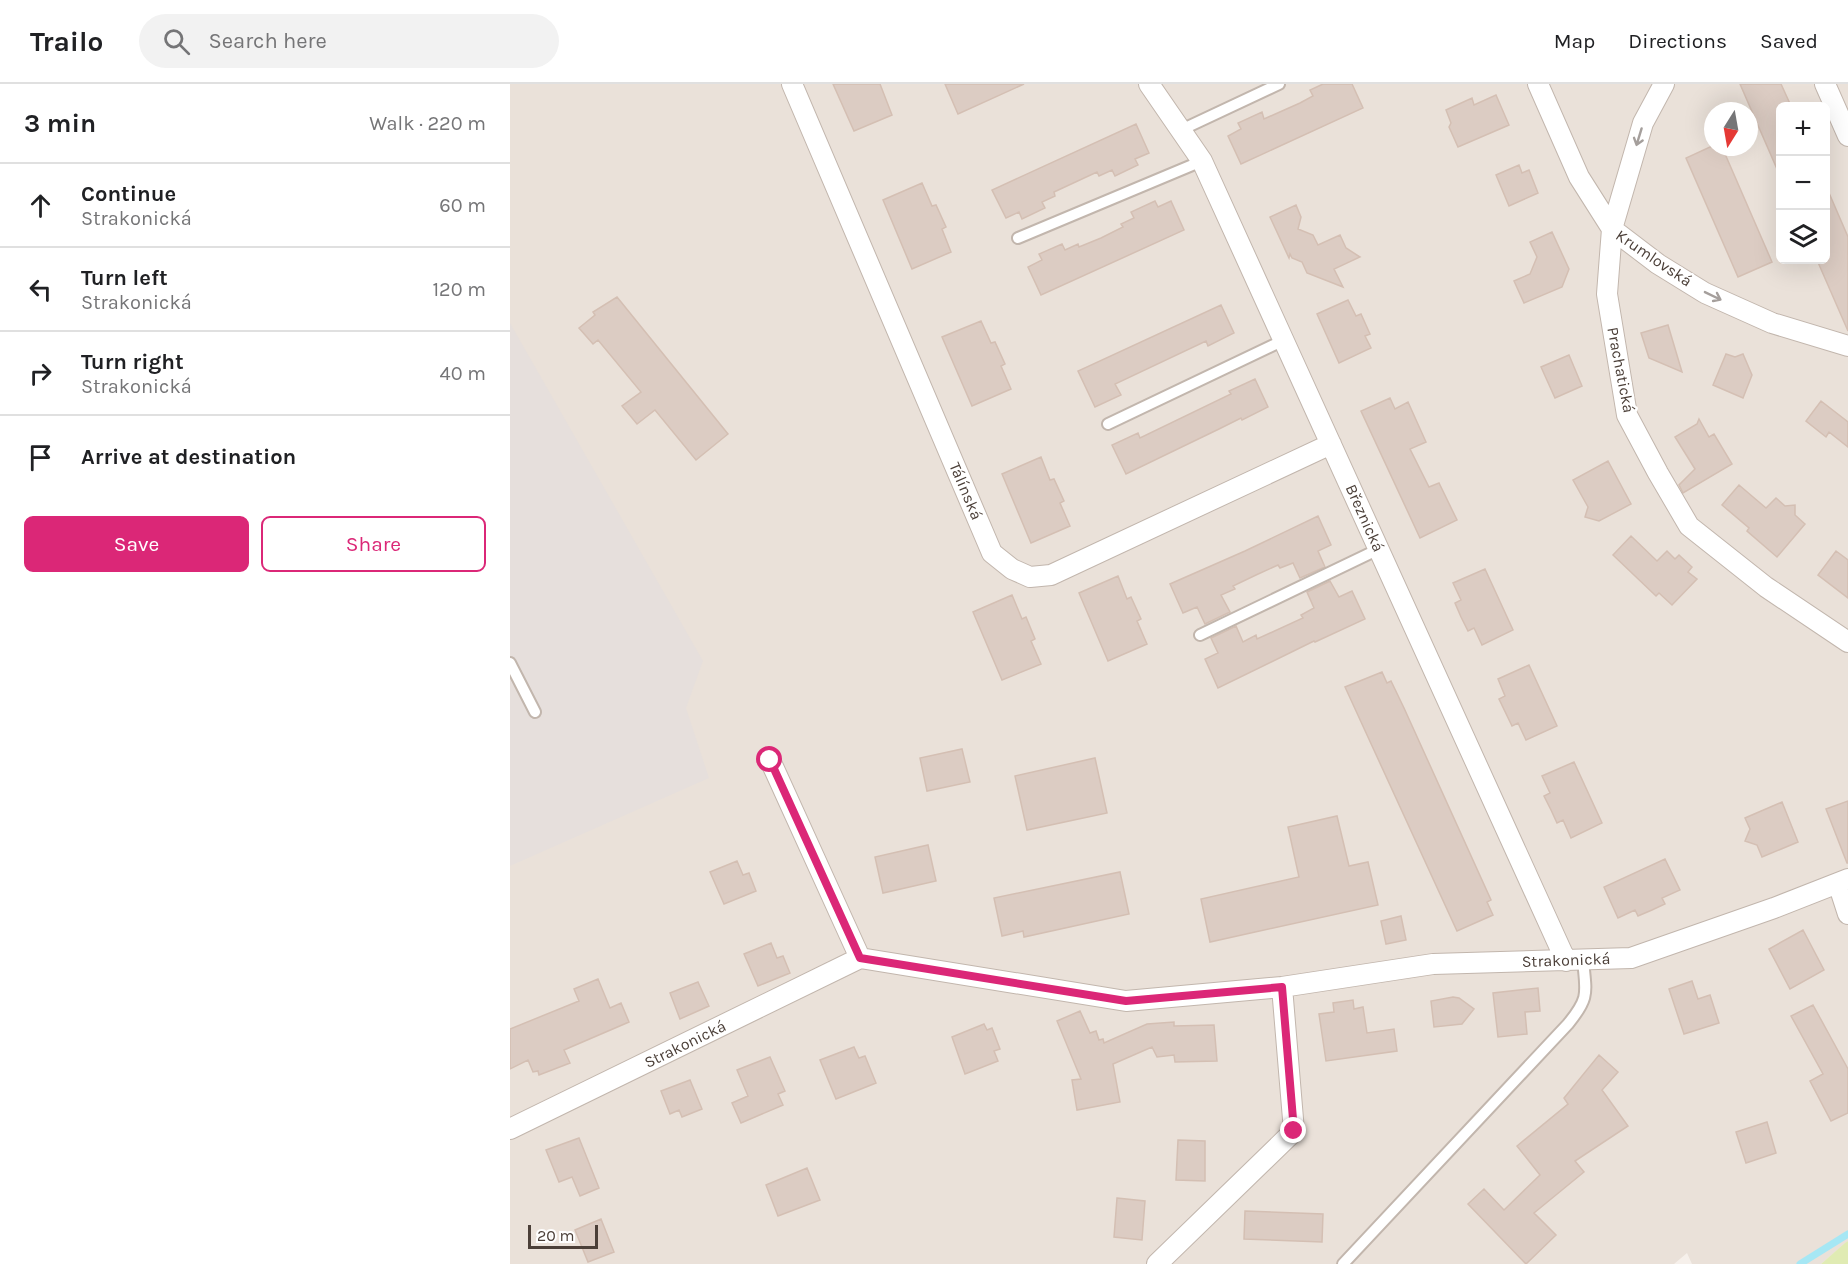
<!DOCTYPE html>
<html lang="en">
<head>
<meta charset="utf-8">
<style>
  body { margin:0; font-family:Karla,sans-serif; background:#f2f2f2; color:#202124 }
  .controls { position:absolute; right:18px; top:18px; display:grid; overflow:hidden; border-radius:9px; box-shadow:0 6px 24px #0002 }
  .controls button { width:54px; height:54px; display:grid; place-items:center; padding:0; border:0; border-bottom:2px solid #e0e0e0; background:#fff; color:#202124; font:30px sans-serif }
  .compass { position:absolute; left:1194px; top:18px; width:54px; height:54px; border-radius:50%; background:#fff; box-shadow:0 6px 24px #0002; rotate:191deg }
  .scale { position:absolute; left:18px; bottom:15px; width:70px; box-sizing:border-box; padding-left:6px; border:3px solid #4b3f38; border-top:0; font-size:16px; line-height:21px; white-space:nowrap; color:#4b3f38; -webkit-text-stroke:4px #fff; paint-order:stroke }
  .stop { position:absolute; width:18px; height:18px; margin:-14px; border:4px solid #db2777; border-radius:50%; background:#fff }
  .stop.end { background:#db2777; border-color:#fff; box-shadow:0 2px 6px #0008 }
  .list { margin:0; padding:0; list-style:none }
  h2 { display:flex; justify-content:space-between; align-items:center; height:78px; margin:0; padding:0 24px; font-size:26px }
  h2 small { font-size:20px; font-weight:400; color:#757577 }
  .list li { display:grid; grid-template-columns:39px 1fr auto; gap:18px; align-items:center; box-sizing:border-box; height:84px; padding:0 24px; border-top:2px solid #e0e0e0 }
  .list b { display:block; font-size:22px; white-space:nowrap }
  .list p { margin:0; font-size:20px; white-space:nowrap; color:#757577 }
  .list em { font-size:20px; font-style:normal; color:#757577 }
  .actions { display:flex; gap:12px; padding:18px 24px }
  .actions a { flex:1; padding:14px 0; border:2px solid #db2777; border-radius:9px; text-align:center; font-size:21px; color:#db2777 }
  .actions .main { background:#db2777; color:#fff }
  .icon { flex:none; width:33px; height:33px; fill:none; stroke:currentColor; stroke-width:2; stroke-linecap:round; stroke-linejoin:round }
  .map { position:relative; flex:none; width:1338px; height:1180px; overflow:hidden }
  header { display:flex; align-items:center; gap:36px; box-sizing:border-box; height:84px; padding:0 30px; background:#fff; border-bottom:2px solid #e0e0e0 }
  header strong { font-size:28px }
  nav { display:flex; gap:33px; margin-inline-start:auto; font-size:21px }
  .search { width:420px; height:54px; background:#f2f2f2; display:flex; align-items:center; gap:15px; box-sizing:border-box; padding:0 21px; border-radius:33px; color:#757577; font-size:22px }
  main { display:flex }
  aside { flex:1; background:#fff }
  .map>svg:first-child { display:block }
  .residential { fill:#eae1d9; fill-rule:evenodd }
  .industrial { fill:#e6dfdc }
  .green { fill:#e0ebb3 }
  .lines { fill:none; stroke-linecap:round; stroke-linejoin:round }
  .stream { stroke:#a6e7f4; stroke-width:7 }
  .building { fill:#dcccc3; stroke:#d4bfb3; stroke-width:1.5 }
  .service-casing { stroke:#c2b6ad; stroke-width:14 }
  .minor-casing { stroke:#c2b6ad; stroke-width:22 }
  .service { stroke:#fff; stroke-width:10 }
  .minor { stroke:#fff; stroke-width:20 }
  .oneway { stroke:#a59f9c }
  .route { stroke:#db2777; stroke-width:8 }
  .labels { text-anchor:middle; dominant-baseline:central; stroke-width:5; stroke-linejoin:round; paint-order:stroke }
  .street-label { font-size:16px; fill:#4b3f38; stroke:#fff }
</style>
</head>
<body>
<header>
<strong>Trailo</strong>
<div class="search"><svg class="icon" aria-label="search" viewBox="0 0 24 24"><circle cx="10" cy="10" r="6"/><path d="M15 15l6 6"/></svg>Search here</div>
<nav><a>Map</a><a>Directions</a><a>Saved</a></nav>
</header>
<main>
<aside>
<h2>3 min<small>Walk · 220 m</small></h2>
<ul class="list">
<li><svg class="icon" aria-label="ahead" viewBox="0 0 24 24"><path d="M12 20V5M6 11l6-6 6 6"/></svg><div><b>Continue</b><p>Strakonická</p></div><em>60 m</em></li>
<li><svg class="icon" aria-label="left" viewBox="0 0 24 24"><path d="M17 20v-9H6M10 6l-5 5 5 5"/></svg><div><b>Turn left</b><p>Strakonická</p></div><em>120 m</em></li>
<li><svg class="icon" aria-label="right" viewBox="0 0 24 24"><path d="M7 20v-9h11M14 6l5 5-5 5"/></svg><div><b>Turn right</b><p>Strakonická</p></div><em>40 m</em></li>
<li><svg class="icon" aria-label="arrive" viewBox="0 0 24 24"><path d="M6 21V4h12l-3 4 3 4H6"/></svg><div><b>Arrive at destination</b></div></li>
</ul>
<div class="actions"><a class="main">Save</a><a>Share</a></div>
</aside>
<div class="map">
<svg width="1338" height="1180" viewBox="0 0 1338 1180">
  <rect width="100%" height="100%" fill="#f6f0eb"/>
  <path class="residential" d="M0 0H1338V1157L1311 1180H1182L1177 1169 1164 1180H0ZM1270 22H1316V176H1270ZM1203 27H1239V63H1203Z"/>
  <path class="industrial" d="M0 239 193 577 176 624 199 694 0 782Z"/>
  <path class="green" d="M1338 1157V1180H1311L1335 1159Z"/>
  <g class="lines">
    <path class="stream" d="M1290 1180 1338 1150"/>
  </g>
  <path class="building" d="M323 0H370L382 31 344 47Z
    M435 0H514L448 30Z
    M813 0H842L853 24 731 80 718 52 731 45 728 39 752 28 754 35 790 19 803 12 800 6Z
    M1230 0H1271L1281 22H1270V92Z
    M986 11 999 41 948 63 939 43 941 39 936 26 962 14 964 21Z
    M626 40 639 69 625 75 628 81 605 92 602 86 589 92 587 88 544 108 545 112 532 118 535 124 512 135 509 128 496 134 482 106Z
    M1200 63H1212L1262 178 1228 193 1176 74Z
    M1009 81 1012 89 1019 86 1028 109 999 122 986 91Z
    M412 99 422 122 426 121 436 143 432 145 441 168 402 185 373 116Z
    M1316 102 1338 153V247L1307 176H1316Z
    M645 117 648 123 661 117 674 146 531 211 518 183 532 176 529 170 552 160 555 166 568 160 569 163 591 154 613 143 611 140 624 134 621 128Z
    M786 121 791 133 788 145 803 151 808 161 830 151 836 164 850 173 824 185 833 203 797 189 792 178 782 174 780 170 779 174 760 133Z
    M1042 148 1059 185 1052 203 1014 219 1004 197 1020 190 1027 173 1020 158Z
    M107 213 218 350 186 376 145 326 127 340 112 322 131 308 88 256 83 260 69 244 85 231 83 228Z
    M838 216 846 232 851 230 860 250 855 252 861 264 829 279 807 230Z
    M711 221 724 249 698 262 696 257 605 300 611 311 585 323 568 287Z
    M471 237 481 259 485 258 495 280 491 282 501 305 462 322 432 253Z
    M1158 241 1172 288 1139 274 1131 249Z
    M1216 270 1225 273 1233 270 1242 291 1233 314 1203 301Z
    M1059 271 1072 302 1045 314 1031 283Z
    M745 295 758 323 732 336 731 334 709 345 616 390 602 361 628 349 630 354 721 310 719 307Z
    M880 314 885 325 898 318 916 358 900 365 919 403 929 399 947 436 910 454 851 327Z
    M1311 317 1338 338V363L1319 348 1316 353 1296 337Z
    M1189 335 1199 353 1204 350 1222 380 1173 409 1169 401 1185 385 1165 353 1187 340Z
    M531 373 540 396 544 395 554 417 550 419 560 442 521 459 492 390Z
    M1098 377 1121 420 1089 437 1075 433 1078 423 1063 396Z
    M1229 401 1256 424 1266 414 1275 422 1285 421V431L1295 440 1267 473 1237 447 1239 444 1212 421Z
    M808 432 821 461 808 467 815 483 790 494 783 479 770 484 768 481 746 491 723 502 725 505 711 511 720 528 695 540 687 523 673 529 660 500 735 467Z
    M1121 452 1147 477 1157 467 1165 475 1169 471 1182 483 1178 488 1187 495 1162 521 1149 509 1146 512 1103 471Z
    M1326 467 1338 476V514L1308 491Z
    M975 485 1003 546 972 561 964 544 958 547 951 533 945 519 951 516 943 499Z
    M608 492 617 515 621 513 631 535 627 537 637 560 598 577 569 509Z
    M820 497 829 513 842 507 855 535 805 558 804 557 708 604 695 575 708 569 701 554 726 542 733 558 746 551 747 555 793 534 791 531 804 524 797 508Z
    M502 511 512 535 516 533 525 555 521 557 531 580 492 596 463 528Z
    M1019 581 1047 642 1016 656 1008 639 1002 642 989 615 995 612 988 595Z
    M872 588 877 599 881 597 894 624 981 816 977 818 983 831 947 847 835 603Z
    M452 665 460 698 417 707 410 674Z
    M585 674 597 729 517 746 505 692Z
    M1064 678 1092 739 1061 754 1053 736 1047 739 1041 726 1034 712 1040 709 1032 692Z
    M1338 717V779H1337L1316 725Z
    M1272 718 1288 758 1252 773 1247 761 1235 757 1240 745 1235 734Z
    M827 732 839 782 858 778 868 821 700 858 691 815 789 793 778 743Z
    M418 761 426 797 373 809 365 773Z
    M1155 775 1170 806 1152 814 1155 820 1142 826 1128 832 1125 826 1108 834 1094 803Z
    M227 777 233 791 239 789 246 807 214 820 200 788Z
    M610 788 619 830 514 853 513 847 492 852 484 814Z
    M891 832 896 856 876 860 871 837Z
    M1293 846 1314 886 1280 905 1259 865Z
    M261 859 267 874 273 872 280 889 248 902 234 870Z
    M88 895 100 924 111 919 119 938 54 966 60 979 29 991 28 987 23 988 18 976 0 985V945L69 917 64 905Z
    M1182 897 1188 915 1200 911 1209 939 1174 950 1159 905Z
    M188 898 199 922 170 935 160 909Z
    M1028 904 1030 927 1015 928 1017 950 988 953 983 909Z
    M943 913 949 914 964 925 952 940 924 943 921 917Z
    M843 916 844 925 853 923 857 949 884 945 887 967 816 977 809 930 824 928 823 919Z
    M1303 921 1338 985V1029L1321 1037 1300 997 1313 990 1281 932Z
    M570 927 580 949 586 947 589 956 593 955 594 959 637 940 664 938V942L704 941 707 977 665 978 664 971 647 973 642 963 603 980 610 1018 567 1026 562 996 571 995 547 937Z
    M474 940 477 946 482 944 490 965 484 967 488 977 455 990 442 953Z
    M344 963 349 974 355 972 366 999 326 1015 310 976Z
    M1089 971 1108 988 1092 1006 1118 1042 1065 1077 1074 1088 1024 1129 1046 1151 1016 1180 958 1120 974 1105 994 1126 1030 1091 1007 1062 1058 1020 1054 1014Z
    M260 973 275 1007 268 1010 273 1021 231 1039 222 1019 238 1012 227 986Z
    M180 996 192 1025 172 1033 169 1026 160 1030 151 1007Z
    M1257 1038 1266 1069 1236 1079 1226 1048Z
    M69 1054 89 1104 70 1112 62 1093 49 1098 36 1066Z
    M668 1056 695 1057V1097L666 1096Z
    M297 1084 310 1116 268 1132 256 1101Z
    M607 1114 635 1117 632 1156 604 1153Z
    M735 1127 813 1130 812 1158 734 1155Z
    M91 1135 104 1168 78 1178 65 1146Z"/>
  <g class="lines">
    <defs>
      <path id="service" d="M671 46 769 0
        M508 154 692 77
        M598 340 774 256
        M690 551 869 465
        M0 579 25 628
        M833 1180 1058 940C1080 913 1076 909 1073 876"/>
      <path id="minor" d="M282 0 482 469 502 485 520 493 541 491 821 360
        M639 0 692 77 1056 877
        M1028 0 1069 93 1102 145 1148 180 1195 209 1262 239 1338 262
        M1154 0 1133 39 1102 145 1097 210 1117 331 1148 389 1179 442 1256 503 1338 558
        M1315 0 1338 52
        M260 676 350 874
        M1328 799 1338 830
        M0 1045 350 874 616 917 772 903 923 880 1121 874 1264 824 1338 795
        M647 1180 784 1047 772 903"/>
    </defs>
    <use href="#service" class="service-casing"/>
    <use href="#minor" class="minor-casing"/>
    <use href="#service" class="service"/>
    <use href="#minor" class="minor"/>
  </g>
  <defs><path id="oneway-shaft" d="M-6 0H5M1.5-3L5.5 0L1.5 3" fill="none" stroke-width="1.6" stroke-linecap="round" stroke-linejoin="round" transform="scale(1.5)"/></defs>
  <g class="oneway">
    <use href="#oneway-shaft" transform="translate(1129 53) rotate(107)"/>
    <use href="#oneway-shaft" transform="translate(1203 212) rotate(26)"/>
  </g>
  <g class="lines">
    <path class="route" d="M260 676 350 874 616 917 772 903 784 1047"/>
  </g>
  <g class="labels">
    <g class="street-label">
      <text transform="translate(1144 174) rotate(34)">Krumlovská</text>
      <text transform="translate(1111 286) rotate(79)">Prachatická</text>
      <text transform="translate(456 407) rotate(67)">Tálínská</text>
      <text transform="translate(855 434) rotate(66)">Březnická</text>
      <text transform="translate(1056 876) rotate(-2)">Strakonická</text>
      <text transform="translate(175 960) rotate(-26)">Strakonická</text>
    </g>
  </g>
</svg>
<div class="controls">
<button>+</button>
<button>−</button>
<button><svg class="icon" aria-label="layers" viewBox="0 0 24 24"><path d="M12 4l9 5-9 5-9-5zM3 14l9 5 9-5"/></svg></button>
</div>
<svg class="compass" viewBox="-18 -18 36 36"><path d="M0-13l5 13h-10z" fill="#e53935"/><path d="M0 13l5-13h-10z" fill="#757577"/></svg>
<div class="scale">20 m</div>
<div class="stop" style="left:260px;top:676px"></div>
<div class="stop end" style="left:784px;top:1047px"></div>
</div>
</main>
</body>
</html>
